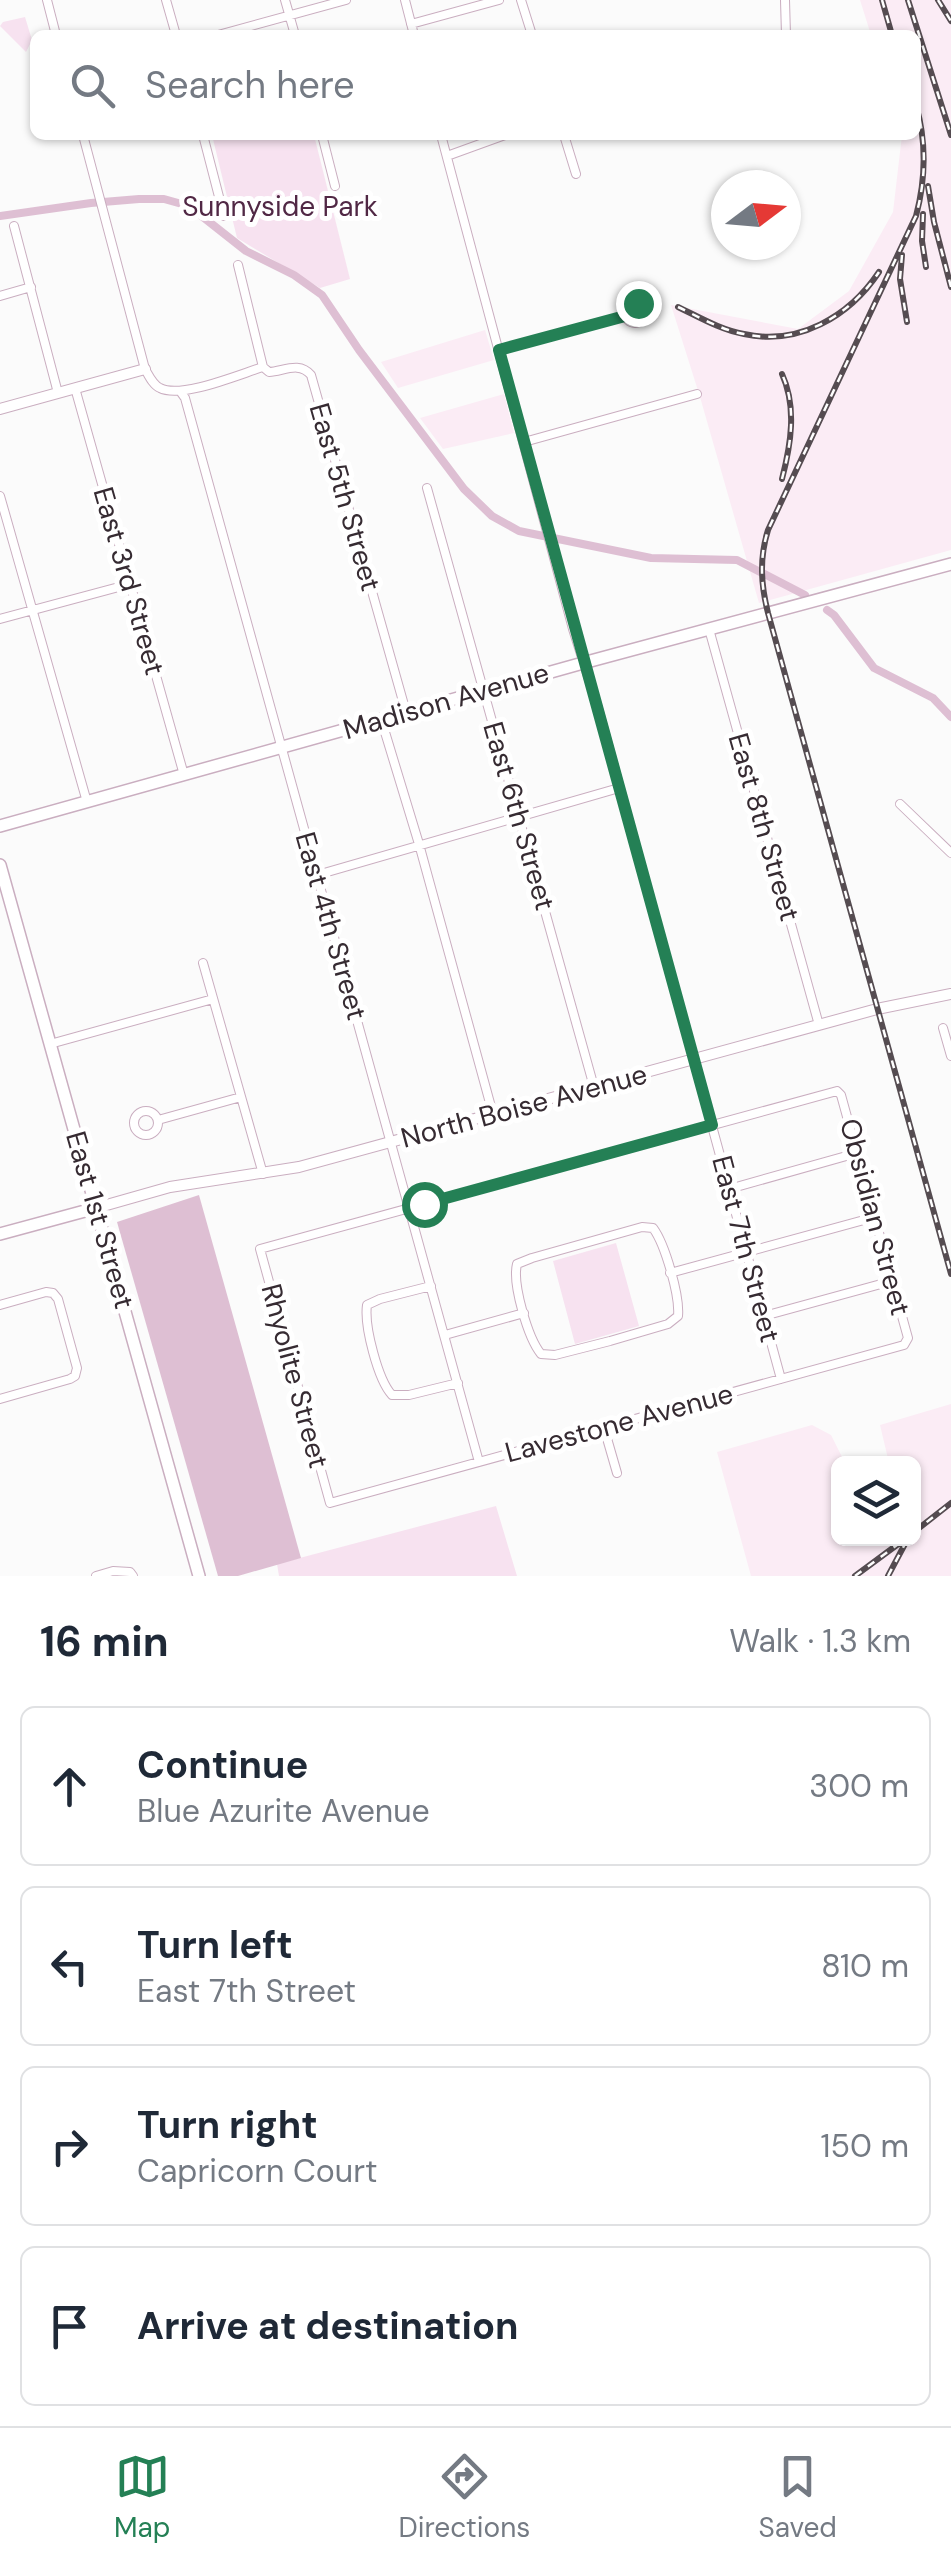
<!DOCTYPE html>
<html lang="en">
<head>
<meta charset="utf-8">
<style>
  body { margin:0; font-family:"DM Sans",sans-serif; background:#f6f6f7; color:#1f2937 }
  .controls { position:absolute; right:30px; bottom:30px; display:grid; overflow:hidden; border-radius:15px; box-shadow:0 2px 8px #0004 }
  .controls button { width:90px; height:90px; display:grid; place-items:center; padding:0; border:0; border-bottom:2px solid #e0e1e3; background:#fff; color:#1f2937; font:50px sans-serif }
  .compass { position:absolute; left:711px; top:170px; width:90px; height:90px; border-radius:50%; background:#fff; box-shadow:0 2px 8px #0004; rotate:74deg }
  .stop { position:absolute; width:30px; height:30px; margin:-22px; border:8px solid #248055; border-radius:50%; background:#fff }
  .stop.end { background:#248055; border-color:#fff; box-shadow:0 2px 10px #0008 }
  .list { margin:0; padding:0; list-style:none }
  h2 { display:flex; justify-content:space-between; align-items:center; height:130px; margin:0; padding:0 40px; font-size:42px }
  h2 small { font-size:32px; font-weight:400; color:#747a83 }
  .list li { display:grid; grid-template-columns:65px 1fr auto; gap:30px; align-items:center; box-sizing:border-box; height:160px; margin:0 20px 20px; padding:0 20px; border:2px solid #e0e1e3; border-radius:15px }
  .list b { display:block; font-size:38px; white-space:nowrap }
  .list p { margin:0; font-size:32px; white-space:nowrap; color:#747a83 }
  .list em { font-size:32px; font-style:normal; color:#747a83 }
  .icon { flex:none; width:55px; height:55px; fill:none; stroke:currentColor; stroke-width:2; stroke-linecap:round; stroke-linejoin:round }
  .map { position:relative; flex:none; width:951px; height:1576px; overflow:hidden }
  .search { position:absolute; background:#fff; box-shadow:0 2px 8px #0004; left:30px; right:30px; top:30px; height:110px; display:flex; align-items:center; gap:25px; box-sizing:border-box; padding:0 35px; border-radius:15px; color:#747a83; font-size:38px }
  .sheet { height:850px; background:#fff }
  nav { display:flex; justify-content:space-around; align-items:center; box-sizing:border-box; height:140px; border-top:2px solid #e0e1e3; background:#fff; font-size:28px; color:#747a83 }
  nav a { display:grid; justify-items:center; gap:5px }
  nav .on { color:#248055 }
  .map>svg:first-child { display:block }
  .built { fill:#fbecf5 }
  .green { fill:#f7e2f0 }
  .water { fill:#debfd3 }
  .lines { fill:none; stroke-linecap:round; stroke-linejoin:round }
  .canal { stroke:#debfd3; stroke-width:8 }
  .minor-casing { stroke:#caaec0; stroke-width:10 }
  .tertiary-casing { stroke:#caaec0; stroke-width:12 }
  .secondary-casing { stroke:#caaec0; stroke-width:14 }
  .minor { stroke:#fff; stroke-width:8 }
  .tertiary { stroke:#fff; stroke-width:10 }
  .secondary { stroke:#fff; stroke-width:11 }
  .rail-casing { stroke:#554c51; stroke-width:6 }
  .rail { stroke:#fff; stroke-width:2.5; stroke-dasharray:8; stroke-linecap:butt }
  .route { stroke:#248055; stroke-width:12 }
  .labels { text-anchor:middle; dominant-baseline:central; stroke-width:10; stroke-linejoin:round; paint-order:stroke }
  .park-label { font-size:28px; fill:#512845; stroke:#fff }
  .street-label { font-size:28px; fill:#362b32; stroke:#fff }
</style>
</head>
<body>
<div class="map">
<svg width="951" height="1576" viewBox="0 0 951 1576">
  <rect width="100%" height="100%" fill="#fbfbfb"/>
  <path class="built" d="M860 0H951V550L759 603 700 397 671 305 798 329 849 291 893 212 902 135H916V35H871Z
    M485 330 494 360 398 388 381 362Z
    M504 394 514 433 443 449 420 418Z
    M951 1404V1576H751L717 1452 812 1425 831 1435 845 1463 838 1464V1539H914V1464L889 1463 880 1425Z"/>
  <path class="green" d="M25 17 32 40 26 52 0 26 3 22Z
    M212 135H314L350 279 320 288 237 238Z
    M616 1243 639 1326 575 1344 553 1261Z
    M496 1506 517 1576H279L277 1564Z"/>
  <path class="water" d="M199 1195 301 1558 238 1576H218L117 1222Z"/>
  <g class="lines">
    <path class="canal" d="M0 216 91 203 139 199H164L189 206 246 251 294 275 322 295 359 350 464 489 492 516 519 531 651 558 737 560 805 595
      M827 610 834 615 874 668 933 698 951 717"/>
    <defs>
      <path id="minor" d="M47 0 56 35
        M166 0 176 35
        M285 0 295 35
        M405 0 414 35
        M521 0 532 35
        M785 0 786 35
        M411 24 499 0
        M218 35 346 0
        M83 135 145 369C149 376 153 385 160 388 181 399 240 374 263 367
        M203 135 224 216
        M322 135 335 186
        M441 135 573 629 598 708 781 1379
        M564 135 576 174
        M447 156 505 135
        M14 226 58 393
        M238 265 263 367 269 372C284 371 299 361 311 375L406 712
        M0 296 31 287
        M625 313a10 10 0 1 1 20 0a10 10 0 1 1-20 0Z
        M499 350 625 316
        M75 388 184 775
        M180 391 185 398 479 1462
        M524 442 697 394
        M427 488 594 1087
        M0 496 87 802
        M0 619 130 584
        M709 629 819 1025
        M381 719 419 844 493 1114
        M900 804 951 853
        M317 875 619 788
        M203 963 263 1174
        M943 1028 951 1056
        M50 1044 213 999
        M837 1091 841 1095 908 1338 904 1345 330 1503 260 1249Z
        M134 1123a12 12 0 1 1 24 0a12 12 0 1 1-24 0Z
        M158 1120 241 1097
        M729 1189 857 1153
        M642 1227 653 1228C665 1244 680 1296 678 1316L668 1324 610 1341 555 1355 541 1354C528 1338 512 1284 517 1264L532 1258Z
        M670 1273 875 1217
        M431 1286 380 1299 367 1305C364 1326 378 1380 392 1395H409L458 1383
        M0 1305 46 1292 53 1293 58 1299 77 1368 75 1376 70 1379 0 1399
        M764 1316 892 1281
        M445 1335 524 1313
        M604 1428 617 1473
        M96 1576 113 1571 130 1572 133 1576"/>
      <path id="tertiary" d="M0 409 145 369
        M96 1208 170 1187 299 1167 877 1009 951 994"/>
      <path id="secondary" d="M0 826 583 663 951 564
        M0 865 199 1576
        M0 1234 96 1208"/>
    </defs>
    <use href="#minor" class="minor-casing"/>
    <use href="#tertiary" class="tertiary-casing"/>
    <use href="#secondary" class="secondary-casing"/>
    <use href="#minor" class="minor"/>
    <use href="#tertiary" class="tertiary"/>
    <use href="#secondary" class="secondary"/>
    <defs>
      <path id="rail" d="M882 0 892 35
        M908 0 951 135
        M938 0 951 21
        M916 105C927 143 926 178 916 216L768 530C759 559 761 585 768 613L951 1274
        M928 186 934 222 951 287
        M923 214 922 241 926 267
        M902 255 900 279 907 322
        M678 307C699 317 721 330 744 334 798 346 849 317 879 272
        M782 479C791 444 797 407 782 374
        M914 1532 951 1503
        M855 1576 905 1539
        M888 1576 906 1542"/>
    </defs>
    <use href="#rail" class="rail-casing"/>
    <use href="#rail" class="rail"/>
  </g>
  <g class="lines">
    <path class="route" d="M424 1204 712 1125C641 867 569 609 499 350L625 316V310L629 304 638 303"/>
  </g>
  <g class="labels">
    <g class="park-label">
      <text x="280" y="206">Sunnyside Park</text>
    </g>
    <g class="street-label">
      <text transform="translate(345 497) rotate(74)">East 5th Street</text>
      <text transform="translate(129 581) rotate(74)">East 3rd Street</text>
      <text transform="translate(446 701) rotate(-16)">Madison Avenue</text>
      <text transform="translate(519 816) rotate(74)">East 6th Street</text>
      <text transform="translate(764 827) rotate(74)">East 8th Street</text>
      <text transform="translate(331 926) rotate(74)">East 4th Street</text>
      <text transform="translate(524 1106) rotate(-15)">North Boise Avenue</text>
      <text transform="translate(875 1217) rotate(75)">Obsidian Street</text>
      <text transform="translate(100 1220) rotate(74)">East 1st Street</text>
      <text transform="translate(746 1249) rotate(75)">East 7th Street</text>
      <text transform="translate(295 1376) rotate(75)">Rhyolite Street</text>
      <text transform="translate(619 1423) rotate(-15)">Lavestone Avenue</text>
    </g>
  </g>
</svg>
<div class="controls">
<button><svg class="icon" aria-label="layers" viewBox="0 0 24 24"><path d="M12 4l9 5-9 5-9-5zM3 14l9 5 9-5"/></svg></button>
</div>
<svg class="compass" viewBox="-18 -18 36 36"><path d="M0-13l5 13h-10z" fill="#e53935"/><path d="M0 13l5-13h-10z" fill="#747a83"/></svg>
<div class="stop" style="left:424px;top:1204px"></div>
<div class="stop end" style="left:638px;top:303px"></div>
<div class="search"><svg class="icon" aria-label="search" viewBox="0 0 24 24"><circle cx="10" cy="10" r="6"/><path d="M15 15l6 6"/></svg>Search here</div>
</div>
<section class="sheet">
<h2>16 min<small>Walk · 1.3 km</small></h2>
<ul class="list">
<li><svg class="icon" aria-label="ahead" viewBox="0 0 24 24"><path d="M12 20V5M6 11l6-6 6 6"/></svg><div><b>Continue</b><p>Blue Azurite Avenue</p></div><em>300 m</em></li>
<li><svg class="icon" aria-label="left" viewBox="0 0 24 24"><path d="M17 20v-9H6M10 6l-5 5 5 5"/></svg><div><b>Turn left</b><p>East 7th Street</p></div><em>810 m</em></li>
<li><svg class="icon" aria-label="right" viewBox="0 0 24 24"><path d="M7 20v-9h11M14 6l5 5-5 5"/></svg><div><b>Turn right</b><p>Capricorn Court</p></div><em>150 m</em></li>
<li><svg class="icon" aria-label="arrive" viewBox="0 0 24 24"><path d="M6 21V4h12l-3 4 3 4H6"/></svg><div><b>Arrive at destination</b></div></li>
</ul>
</section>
<nav>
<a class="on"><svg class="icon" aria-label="map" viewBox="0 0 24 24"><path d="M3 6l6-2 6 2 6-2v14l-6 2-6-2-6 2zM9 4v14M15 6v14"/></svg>Map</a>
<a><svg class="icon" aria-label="directions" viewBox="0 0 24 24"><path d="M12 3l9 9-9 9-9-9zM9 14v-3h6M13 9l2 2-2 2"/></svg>Directions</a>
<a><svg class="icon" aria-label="saved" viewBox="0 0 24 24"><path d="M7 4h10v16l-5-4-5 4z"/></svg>Saved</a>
</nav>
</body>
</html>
